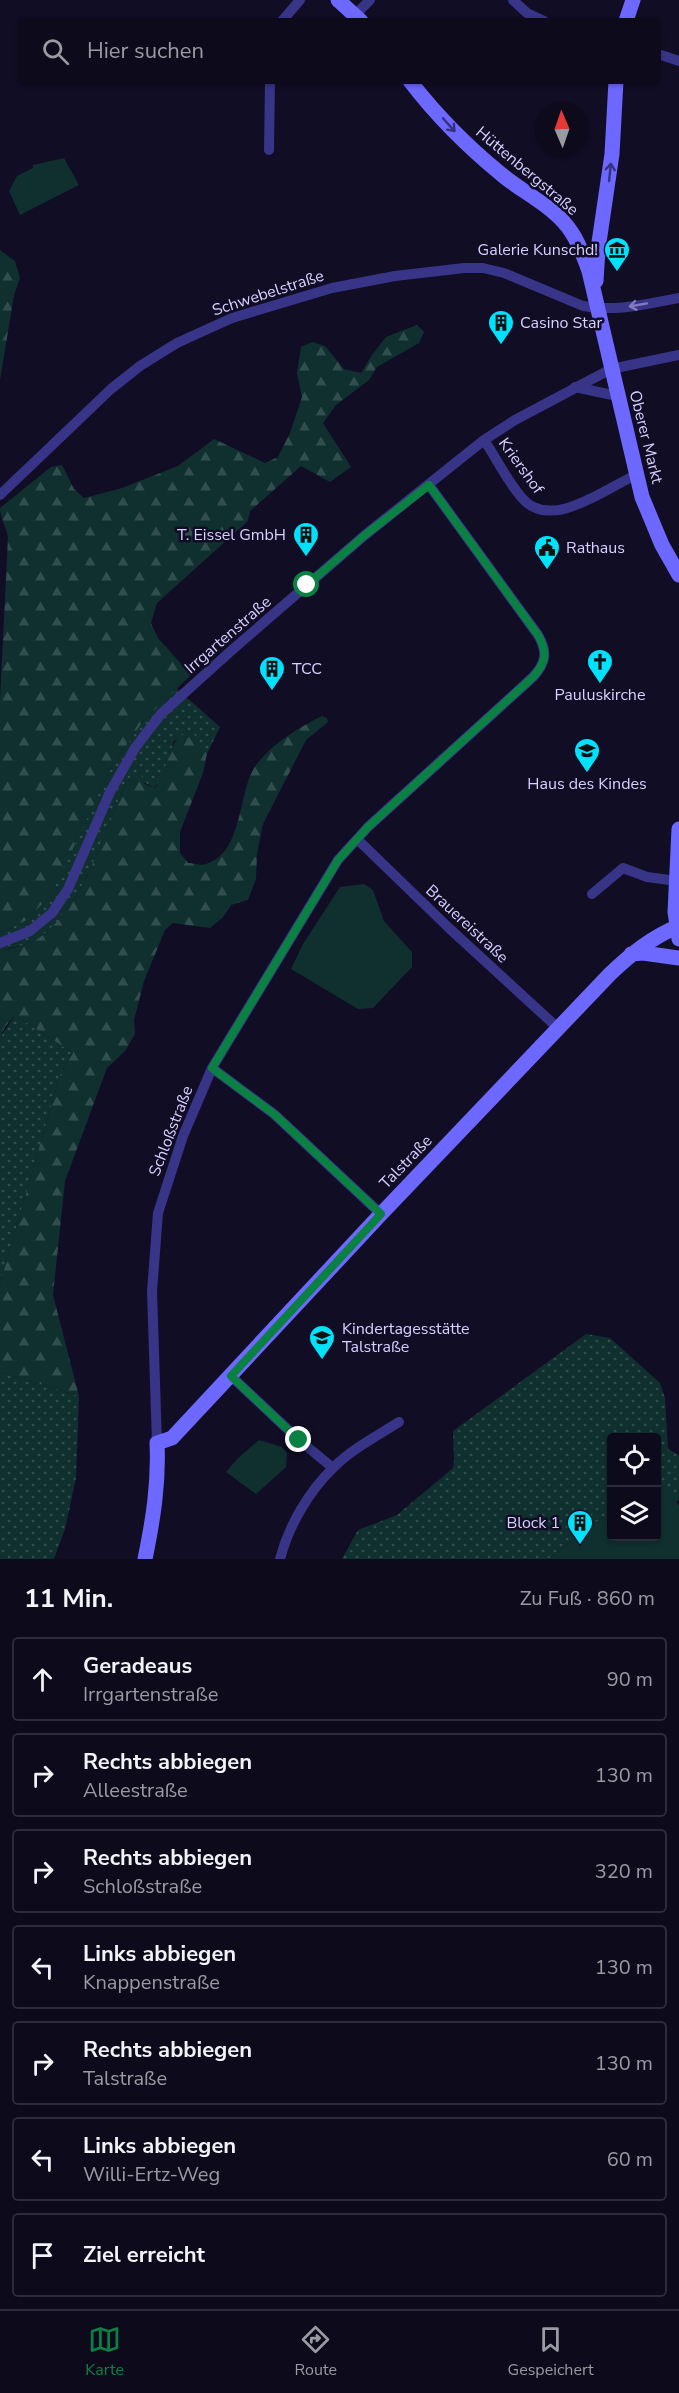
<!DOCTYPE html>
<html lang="de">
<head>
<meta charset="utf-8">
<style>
  body { margin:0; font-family:"Nunito Sans",sans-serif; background:#1b1829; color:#f1f3f6 }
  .controls { position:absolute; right:18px; bottom:18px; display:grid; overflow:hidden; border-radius:6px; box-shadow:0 2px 4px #0004 }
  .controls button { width:54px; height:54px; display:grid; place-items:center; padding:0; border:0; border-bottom:2px solid #2d2b3b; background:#0d0a1c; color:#f1f3f6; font:30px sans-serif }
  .compass { position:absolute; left:535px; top:102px; width:54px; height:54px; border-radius:50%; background:#0d0a1c; box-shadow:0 2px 4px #0004; rotate:358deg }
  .stop { position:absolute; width:18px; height:18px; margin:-14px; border:4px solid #0b8043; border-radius:50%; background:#fff }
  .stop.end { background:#0b8043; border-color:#fff; box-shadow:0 2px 6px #0008 }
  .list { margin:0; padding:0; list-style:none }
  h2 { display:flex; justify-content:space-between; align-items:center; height:78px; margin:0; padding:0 24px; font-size:26px }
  h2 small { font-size:20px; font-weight:400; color:#9a9aa3 }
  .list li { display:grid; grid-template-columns:39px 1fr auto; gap:18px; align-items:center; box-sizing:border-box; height:84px; margin:0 12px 12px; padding:0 12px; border:2px solid #2d2b3b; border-radius:6px }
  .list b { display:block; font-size:22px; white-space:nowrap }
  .list p { margin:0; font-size:20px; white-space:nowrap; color:#9a9aa3 }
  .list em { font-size:20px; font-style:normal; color:#9a9aa3 }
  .icon { flex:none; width:33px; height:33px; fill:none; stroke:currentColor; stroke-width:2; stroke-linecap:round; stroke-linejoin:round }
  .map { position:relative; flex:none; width:679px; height:1559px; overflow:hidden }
  .search { position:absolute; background:#0d0a1c; box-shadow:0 2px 4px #0004; left:18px; right:18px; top:18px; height:66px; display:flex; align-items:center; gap:15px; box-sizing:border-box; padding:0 21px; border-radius:6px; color:#9a9aa3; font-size:22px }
  .sheet { height:750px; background:#0d0a1c }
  nav { display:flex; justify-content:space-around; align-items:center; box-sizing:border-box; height:84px; border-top:2px solid #2d2b3b; background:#0d0a1c; font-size:16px; color:#9a9aa3 }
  nav a { display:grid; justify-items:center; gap:3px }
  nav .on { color:#0b8043 }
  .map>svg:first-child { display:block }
  .grass { fill:url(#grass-dots) }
  .forest { fill:url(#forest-firs) }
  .park { fill:#0f302f }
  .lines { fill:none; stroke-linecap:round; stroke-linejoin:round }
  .street { stroke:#383488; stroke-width:10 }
  .secondary { stroke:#6d68ff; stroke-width:15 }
  .oneway { stroke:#36317c }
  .oneway2 { stroke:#807bbe }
  .route { stroke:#0b8043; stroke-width:8 }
  .labels { text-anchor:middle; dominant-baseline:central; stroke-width:5; stroke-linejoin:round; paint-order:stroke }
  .street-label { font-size:16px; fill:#d7d1ff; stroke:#110d25 }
  .poi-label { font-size:16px; fill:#d7d1ff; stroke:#110d25; text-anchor:start }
</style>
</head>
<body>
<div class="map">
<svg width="679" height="1559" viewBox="0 0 679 1559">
  <defs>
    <pattern id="grass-dots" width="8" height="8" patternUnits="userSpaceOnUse" patternTransform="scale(1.5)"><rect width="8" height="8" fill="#0f302f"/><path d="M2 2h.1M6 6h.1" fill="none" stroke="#314d4e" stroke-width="1.8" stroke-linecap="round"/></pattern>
    <pattern id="forest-firs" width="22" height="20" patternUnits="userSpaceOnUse" patternTransform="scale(1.5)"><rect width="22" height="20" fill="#0f302f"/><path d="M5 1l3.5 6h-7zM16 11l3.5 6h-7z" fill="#314d4e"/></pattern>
  </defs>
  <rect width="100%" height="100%" fill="#110d25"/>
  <path class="grass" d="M176 688 220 727 207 754 192 732 174 741 161 780 154 788 133 775 126 782C106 830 83 907 39 938 29 945 12 947 0 951V933L25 921 87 818 112 766 144 720Z
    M15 1015 73 1053 60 1075 0 1284V1038Z
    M586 1334 610 1338 660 1383 665 1398 668 1449 679 1455V1500L676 1502 673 1498 657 1505 656 1438H612L611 1511 548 1559H342L358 1530 397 1515 453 1468 454 1460 453 1431Z
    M0 1372 79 1396 76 1478 65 1529 54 1559H0Z"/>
  <path class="forest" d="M0 250 15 261 20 278 14 295 0 380Z
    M417 325 424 332 419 343 377 367 369 380 336 405 323 423 351 467 330 482 301 466 250 511 248 521 157 603 151 623 158 638 191 675 144 720 112 766 51 895 25 921 0 933V700L8 537C6 526 0 518 0 508L51 467 62 465 74 489 84 498 122 488 178 466 214 439 265 463 278 457 290 433 302 397 297 373 301 347 312 342 325 346 344 369 361 373 372 355 386 337Z
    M322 716 327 718 328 722 306 740 263 824 257 854 256 879 248 900 231 905 224 916 210 928 173 923 165 930 144 981 134 1020 135 1034 125 1051 107 1068 65 1181 53 1295 79 1396 0 1372V1284L60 1075 73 1053 15 1015 5 1027 0 1038V951C12 948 29 945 39 938 83 907 106 830 126 782L133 775H141L145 784 155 788C169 770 166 736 192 731L207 754 203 773 180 832V853L188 863C193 863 201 866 206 864 244 853 238 789 256 765 273 743 298 728 322 716Z"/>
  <path class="park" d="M64 158 79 185 20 215 9 191 17 176 33 168V165Z
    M364 884 373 890 384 921 412 952V967L373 1008 358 1009 291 969 303 944 340 887Z
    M259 1440 282 1447 287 1453 286 1467 256 1494 226 1472 237 1459Z
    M657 1487 666 1490 679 1505V1559H548L611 1511 612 1536H656Z"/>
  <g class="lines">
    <path class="street" d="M513 0 527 13 544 21
      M355 15 370 0
      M282 21 300 0
      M658 54 679 61
      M269 150 270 81
      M575 387 617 396
      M484 440C497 459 507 481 522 498 551 532 606 488 636 475
      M0 495 111 389 140 366 177 343 232 318 332 288 395 276 464 268H483L504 273 583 306C616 312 647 304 679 298
      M357 839 450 929 559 1029
      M592 894 623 868 647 877 677 881
      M0 943 30 931 52 913 68 889 110 792 135 748 161 714 232 650 365 535 484 440 515 420 611 369 679 355
      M212 1068 274 1114 381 1214
      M231 1376 299 1440 333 1468
      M157 1443 152 1291 158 1213 183 1136 212 1068 338 860 368 827 533 677C546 663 548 652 538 635L429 485
      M280 1559C289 1525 309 1491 334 1467 352 1449 377 1436 399 1422"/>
    <path class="secondary" d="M338 0 361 21
      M626 21 633 0
      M410 81C436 115 468 147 501 174 523 193 556 207 572 233 580 245 584 258 589 271L642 497 662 545 679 575
      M596 281 598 249 612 154 616 81
      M679 829 675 912 679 939
      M631 954 643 953 679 958
      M145 1559C153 1520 159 1483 157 1443L172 1438 381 1214 610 974C631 954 652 937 679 926"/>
  </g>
  <defs><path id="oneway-shaft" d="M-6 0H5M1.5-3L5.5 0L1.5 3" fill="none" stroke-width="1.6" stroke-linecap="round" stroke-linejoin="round" transform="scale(1.5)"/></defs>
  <g class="oneway">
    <use href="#oneway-shaft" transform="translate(449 125) rotate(48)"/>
    <use href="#oneway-shaft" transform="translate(610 172) rotate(-84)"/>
  </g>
  <use class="oneway2" href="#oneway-shaft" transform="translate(638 305) rotate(170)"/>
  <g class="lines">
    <path class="route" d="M299 1440 231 1376 381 1214 274 1114 212 1068 338 860 368 827 533 677C546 663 548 652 538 635L429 485 365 535 307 585"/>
  </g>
  <defs>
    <symbol id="museum-pin" viewBox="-11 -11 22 30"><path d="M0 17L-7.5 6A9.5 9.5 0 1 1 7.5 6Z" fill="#00e1fc" stroke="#110d25"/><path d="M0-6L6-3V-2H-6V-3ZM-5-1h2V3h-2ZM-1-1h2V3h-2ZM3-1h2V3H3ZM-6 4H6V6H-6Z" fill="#111"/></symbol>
    <symbol id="building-pin" viewBox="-11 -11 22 30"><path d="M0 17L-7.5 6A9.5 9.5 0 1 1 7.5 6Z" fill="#00e1fc" stroke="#110d25"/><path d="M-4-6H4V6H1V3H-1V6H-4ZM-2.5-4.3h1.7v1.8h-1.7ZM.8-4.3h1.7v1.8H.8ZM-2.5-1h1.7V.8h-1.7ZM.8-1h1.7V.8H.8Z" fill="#111"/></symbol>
    <symbol id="civic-pin" viewBox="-11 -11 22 30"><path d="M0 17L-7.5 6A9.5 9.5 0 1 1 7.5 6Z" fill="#00e1fc" stroke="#110d25"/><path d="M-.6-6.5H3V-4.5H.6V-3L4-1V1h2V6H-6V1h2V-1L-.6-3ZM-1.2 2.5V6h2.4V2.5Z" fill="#111"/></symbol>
    <symbol id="church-pin" viewBox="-11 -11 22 30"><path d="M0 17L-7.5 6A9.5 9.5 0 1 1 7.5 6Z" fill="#00e1fc" stroke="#110d25"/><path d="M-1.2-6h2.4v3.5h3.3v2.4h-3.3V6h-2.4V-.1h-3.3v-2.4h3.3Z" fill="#111"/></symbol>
    <symbol id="school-pin" viewBox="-11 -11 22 30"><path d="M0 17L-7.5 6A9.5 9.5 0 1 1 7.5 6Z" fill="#00e1fc" stroke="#110d25"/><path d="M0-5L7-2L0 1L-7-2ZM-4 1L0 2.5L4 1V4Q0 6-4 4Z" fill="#111"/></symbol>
  </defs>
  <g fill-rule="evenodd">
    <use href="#museum-pin" x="602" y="235" width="30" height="40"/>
    <use href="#building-pin" x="486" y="308" width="30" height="40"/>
    <use href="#building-pin" x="291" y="520" width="30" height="40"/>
    <use href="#civic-pin" x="532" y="533" width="30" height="40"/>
    <use href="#church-pin" x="585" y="647" width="30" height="40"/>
    <use href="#building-pin" x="257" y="654" width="30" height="40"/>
    <use href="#school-pin" x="572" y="736" width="30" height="40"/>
    <use href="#school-pin" x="307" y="1323" width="30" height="40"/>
    <use href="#building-pin" x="565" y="1508" width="30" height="40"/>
  </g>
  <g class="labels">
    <g class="street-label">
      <text transform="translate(527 171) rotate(40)">Hüttenbergstraße</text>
      <text transform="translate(268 293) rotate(-18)">Schwebelstraße</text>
      <text transform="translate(646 437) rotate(76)">Oberer Markt</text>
      <text transform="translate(521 466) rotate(54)">Kriershof</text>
      <text transform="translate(228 635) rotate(-41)">Irrgartenstraße</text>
      <text transform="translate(467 924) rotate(43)">Brauereistraße</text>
      <text transform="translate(171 1131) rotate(-69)">Schloßstraße</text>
      <text transform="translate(406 1162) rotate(-46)">Talstraße</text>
    </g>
    <g class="poi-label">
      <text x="598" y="250" text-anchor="end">Galerie Kunschd!</text>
      <text x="520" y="323">Casino Star</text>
      <text x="286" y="535" text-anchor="end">T. Eissel GmbH</text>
      <text x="566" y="548">Rathaus</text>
      <text x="292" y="669">TCC</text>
      <text x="600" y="695" text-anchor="middle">Pauluskirche</text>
      <text x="587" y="784" text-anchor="middle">Haus des Kindes</text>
      <text x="342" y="1329">Kindertagesstätte<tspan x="342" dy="18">Talstraße</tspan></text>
      <text x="560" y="1523" text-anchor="end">Block 1</text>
    </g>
  </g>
</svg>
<div class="controls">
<button><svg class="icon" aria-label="locate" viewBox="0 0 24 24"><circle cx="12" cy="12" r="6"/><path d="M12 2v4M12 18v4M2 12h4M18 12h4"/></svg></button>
<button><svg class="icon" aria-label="layers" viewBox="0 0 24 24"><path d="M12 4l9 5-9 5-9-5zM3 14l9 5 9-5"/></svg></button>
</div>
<svg class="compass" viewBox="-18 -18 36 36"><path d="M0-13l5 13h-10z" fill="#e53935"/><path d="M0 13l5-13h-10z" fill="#9a9aa3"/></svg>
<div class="stop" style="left:307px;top:585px"></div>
<div class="stop end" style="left:299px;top:1440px"></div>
<div class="search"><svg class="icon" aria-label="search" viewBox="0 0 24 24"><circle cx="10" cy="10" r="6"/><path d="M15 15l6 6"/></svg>Hier suchen</div>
</div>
<section class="sheet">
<h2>11 Min.<small>Zu Fuß · 860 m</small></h2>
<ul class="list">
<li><svg class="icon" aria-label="ahead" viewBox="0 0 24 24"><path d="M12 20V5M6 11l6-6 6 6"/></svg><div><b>Geradeaus</b><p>Irrgartenstraße</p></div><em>90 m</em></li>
<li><svg class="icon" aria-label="right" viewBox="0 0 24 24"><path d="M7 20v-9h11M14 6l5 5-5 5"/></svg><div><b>Rechts abbiegen</b><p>Alleestraße</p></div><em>130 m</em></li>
<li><svg class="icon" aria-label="right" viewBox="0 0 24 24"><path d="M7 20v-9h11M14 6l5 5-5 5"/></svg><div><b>Rechts abbiegen</b><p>Schloßstraße</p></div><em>320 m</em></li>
<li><svg class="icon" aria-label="left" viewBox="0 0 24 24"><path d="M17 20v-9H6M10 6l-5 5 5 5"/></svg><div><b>Links abbiegen</b><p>Knappenstraße</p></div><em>130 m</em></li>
<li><svg class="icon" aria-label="right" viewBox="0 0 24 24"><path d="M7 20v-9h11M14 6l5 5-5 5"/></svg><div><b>Rechts abbiegen</b><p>Talstraße</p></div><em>130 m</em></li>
<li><svg class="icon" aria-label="left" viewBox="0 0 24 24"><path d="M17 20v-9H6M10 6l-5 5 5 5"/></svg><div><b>Links abbiegen</b><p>Willi-Ertz-Weg</p></div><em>60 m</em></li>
<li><svg class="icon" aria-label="arrive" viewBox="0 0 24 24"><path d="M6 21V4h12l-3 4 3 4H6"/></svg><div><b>Ziel erreicht</b></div></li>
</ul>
</section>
<nav>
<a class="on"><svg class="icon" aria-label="map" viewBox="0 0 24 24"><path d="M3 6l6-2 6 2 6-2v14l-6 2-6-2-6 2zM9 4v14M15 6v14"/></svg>Karte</a>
<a><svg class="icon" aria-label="directions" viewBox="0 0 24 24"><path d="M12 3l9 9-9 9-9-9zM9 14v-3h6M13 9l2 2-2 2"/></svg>Route</a>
<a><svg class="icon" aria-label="saved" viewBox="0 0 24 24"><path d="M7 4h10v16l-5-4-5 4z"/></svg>Gespeichert</a>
</nav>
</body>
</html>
